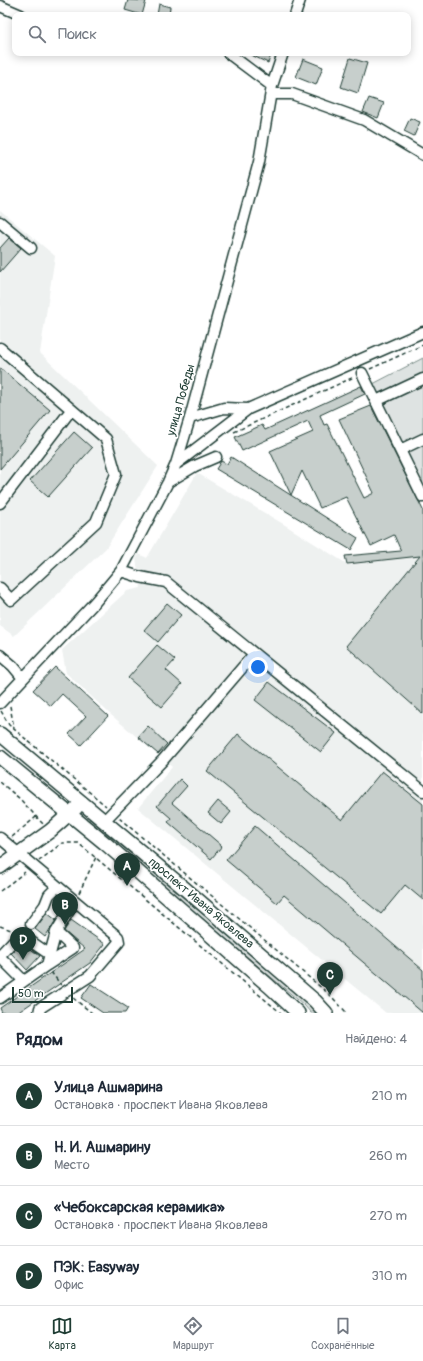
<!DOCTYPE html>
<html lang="ru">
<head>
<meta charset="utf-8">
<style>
  body { margin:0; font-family:Pangolin,sans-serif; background:#f6f6f7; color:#1f2937 }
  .scale { position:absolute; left:12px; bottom:10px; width:61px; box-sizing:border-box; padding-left:4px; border:2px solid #1f3d34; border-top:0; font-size:11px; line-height:14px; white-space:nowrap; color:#1f3d34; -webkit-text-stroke:3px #fff; paint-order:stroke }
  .you { position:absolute; left:258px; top:667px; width:14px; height:14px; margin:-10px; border:3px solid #fff; border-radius:50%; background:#1a73e8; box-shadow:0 0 0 6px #1a73e833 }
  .badge { display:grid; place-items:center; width:26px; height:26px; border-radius:50%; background:#1f3d34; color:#fff; font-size:13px; font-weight:700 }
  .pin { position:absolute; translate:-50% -33px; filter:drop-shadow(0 1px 2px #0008) }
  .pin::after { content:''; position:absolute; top:21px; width:14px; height:12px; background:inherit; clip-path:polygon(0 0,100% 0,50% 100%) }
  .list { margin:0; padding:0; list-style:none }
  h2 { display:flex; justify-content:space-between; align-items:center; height:52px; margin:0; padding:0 16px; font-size:17px }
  h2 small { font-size:13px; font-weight:400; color:#747a83 }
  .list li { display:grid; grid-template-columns:26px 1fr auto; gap:12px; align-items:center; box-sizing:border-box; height:60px; padding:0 16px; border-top:1px solid #e0e1e3 }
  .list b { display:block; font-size:15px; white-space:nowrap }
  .list p { margin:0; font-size:13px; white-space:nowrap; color:#747a83 }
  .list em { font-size:13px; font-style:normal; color:#747a83 }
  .icon { flex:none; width:22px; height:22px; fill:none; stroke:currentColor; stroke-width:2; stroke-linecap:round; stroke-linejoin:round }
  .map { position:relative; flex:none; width:423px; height:1013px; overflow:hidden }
  .search { position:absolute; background:#fff; box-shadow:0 2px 10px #0003; left:12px; right:12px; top:12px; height:44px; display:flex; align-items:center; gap:10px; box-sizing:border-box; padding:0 14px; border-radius:8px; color:#747a83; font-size:15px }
  .sheet { height:292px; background:#fff }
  nav { display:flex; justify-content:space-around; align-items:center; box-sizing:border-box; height:56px; border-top:1px solid #e0e1e3; background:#fff; font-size:11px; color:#747a83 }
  nav a { display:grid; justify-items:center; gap:2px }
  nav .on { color:#1f3d34 }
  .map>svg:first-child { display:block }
  .built { fill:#eef1f0 }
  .green { fill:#dee3e2; stroke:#7e908b }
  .building { fill:#c7cfcc; stroke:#1f3d34 }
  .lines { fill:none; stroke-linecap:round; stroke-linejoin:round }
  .minor-casing { stroke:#1f3d34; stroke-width:13 }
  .major-casing { stroke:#1f3d34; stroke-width:16 }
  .path { stroke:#1f3d34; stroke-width:1.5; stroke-dasharray:4 3; stroke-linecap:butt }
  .minor { stroke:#fff; stroke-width:10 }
  .major { stroke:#fff; stroke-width:13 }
  .labels { text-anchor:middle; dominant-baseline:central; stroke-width:3.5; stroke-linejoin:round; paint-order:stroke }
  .street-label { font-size:12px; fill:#1f3d34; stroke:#fff }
</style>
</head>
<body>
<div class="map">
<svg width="423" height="1013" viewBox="0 0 423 1013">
  <rect width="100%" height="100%" fill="#fff"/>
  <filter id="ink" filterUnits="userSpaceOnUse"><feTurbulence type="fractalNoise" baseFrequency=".025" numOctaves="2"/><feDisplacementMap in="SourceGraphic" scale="8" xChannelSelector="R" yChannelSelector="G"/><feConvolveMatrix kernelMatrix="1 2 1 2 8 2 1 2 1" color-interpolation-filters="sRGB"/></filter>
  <g filter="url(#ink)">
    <path class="built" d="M0 210 55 256 40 353 158 466 106 548 14 636 0 626Z
      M197 473 285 525 347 564 423 555V1013H386L138 808 172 767 110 714 66 673 62 650 127 591 141 588 136 559 139 554 147 558Z"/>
    <path class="green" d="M423 358V492L371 385Z
      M90 819 307 1002 316 1013H311L304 1005 88 822Z"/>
    <path class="building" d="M128 0 146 1 142 15 125 10Z
      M159 4 170 7 169 15H157Z
      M247 53H272L268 63Z
      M350 58 367 63 358 93 341 87Z
      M303 59 323 67 316 85 296 77Z
      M369 98 384 103 378 118 363 112Z
      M410 118 420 122 414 136 404 131Z
      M9 238 21 248 0 272V248Z
      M0 368 50 410 0 469Z
      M361 386 365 394 320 415 324 425 327 424 364 498 374 493 339 419 371 406 423 510V714L346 646 420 556 347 564 345 556 401 551 394 535 371 546 346 497 320 508 302 471 291 495 270 451 313 432 308 421 242 451 235 437 262 425 265 430Z
      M74 432 92 448 48 497 30 481Z
      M231 457 358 538 351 550 216 469 221 461 227 464Z
      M167 603 181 615 158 642 144 630Z
      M157 645 175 660 166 670 182 684 162 707 128 678Z
      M55 667 108 716 81 745 69 734 86 716 62 694 51 706 33 690Z
      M269 682 336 733 321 752 255 700Z
      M148 726 167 744 158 754 138 737Z
      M238 734 342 820 382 771 423 804V900L405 885 381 914 207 771Z
      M180 779 187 786 172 803 222 846 211 859 168 822 171 818 157 806Z
      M218 801 231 812 221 824 208 813Z
      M255 826 423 970V1013L284 895 277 903 226 860Z
      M47 913 56 920 45 937 35 929Z
      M71 920 105 944 90 963 17 1013H2L0 1008 85 949 64 931Z
      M21 942 40 956 27 970 11 953Z
      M91 984 128 1008 125 1013H103L81 998Z"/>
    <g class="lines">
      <defs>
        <path id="minor" d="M0 6 21 15
          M295 15 300 0
          M228 53 272 86
          M271 94H292L364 120 423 155
          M0 222 31 248
          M0 348 106 439 116 474 96 522 11 600 0 588
          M362 373 423 497
          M376 401 423 379
          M190 418 224 408 248 409
          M400 450 423 439
          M176 464 248 409 423 332
          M168 482 195 466 216 457
          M0 503 71 410
          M121 571 140 577 166 582 423 791
          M0 655 13 666 23 678
          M0 703 95 602 121 571 168 482 176 464 190 418 259 162 272 86 283 53
          M104 821 163 760 254 654
          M0 838 118 937 119 942 90 976 40 1008 39 1013
          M31 924 45 905 49 895 57 887
          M0 955 20 934 49 954
          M0 957 24 981
          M47 965 73 948 56 932
          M0 998 47 965 56 932 75 901"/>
        <path id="major" d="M0 734 184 888 315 1001 326 1013
          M0 757 106 844 269 986 298 1013
          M0 867 50 831 76 808"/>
      </defs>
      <use href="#minor" class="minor-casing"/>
      <use href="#major" class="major-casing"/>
      <path class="path" d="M370 369 423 345
        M234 432 354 377
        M10 706 14 728
        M1 711 9 725 106 806
        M0 782 20 799 43 824
        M119 818 330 995 347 1013
        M12 837 36 817
        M39 861 62 843H78L281 1013
        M0 891 25 872
        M79 893 96 857
        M0 926 11 930
        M51 972 61 985
        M73 998 92 1013"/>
      <use href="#minor" class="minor"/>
      <use href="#major" class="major"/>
    </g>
  </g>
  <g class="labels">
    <g class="street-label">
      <text transform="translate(181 400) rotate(-74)">улица Победы</text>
      <text transform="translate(201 903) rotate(40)">проспект Ивана Яковлева</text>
    </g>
  </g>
</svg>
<div class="scale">50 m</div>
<div class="you"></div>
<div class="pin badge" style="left:127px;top:886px">A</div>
<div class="pin badge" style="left:65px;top:925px">B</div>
<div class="pin badge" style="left:330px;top:995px">C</div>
<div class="pin badge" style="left:23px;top:960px">D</div>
<div class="search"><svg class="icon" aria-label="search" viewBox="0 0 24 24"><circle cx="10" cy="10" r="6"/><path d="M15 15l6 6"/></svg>Поиск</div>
</div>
<section class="sheet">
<h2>Рядом<small>Найдено: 4</small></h2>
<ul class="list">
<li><span class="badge">A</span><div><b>Улица Ашмарина</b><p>Остановка · проспект Ивана Яковлева</p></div><em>210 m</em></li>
<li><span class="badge">B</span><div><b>Н. И. Ашмарину</b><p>Место</p></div><em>260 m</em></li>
<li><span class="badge">C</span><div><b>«Чебоксарская керамика»</b><p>Остановка · проспект Ивана Яковлева</p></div><em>270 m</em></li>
<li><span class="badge">D</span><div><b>ПЭК: Easyway</b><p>Офис</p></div><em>310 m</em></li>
</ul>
</section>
<nav>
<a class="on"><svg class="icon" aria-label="map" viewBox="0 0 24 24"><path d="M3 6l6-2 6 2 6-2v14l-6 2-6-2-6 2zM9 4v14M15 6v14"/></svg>Карта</a>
<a><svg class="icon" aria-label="directions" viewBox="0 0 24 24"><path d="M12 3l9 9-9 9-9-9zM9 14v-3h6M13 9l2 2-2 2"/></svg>Маршрут</a>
<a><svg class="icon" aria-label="saved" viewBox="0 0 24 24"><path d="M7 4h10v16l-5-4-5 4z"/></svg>Сохранённые</a>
</nav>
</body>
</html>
